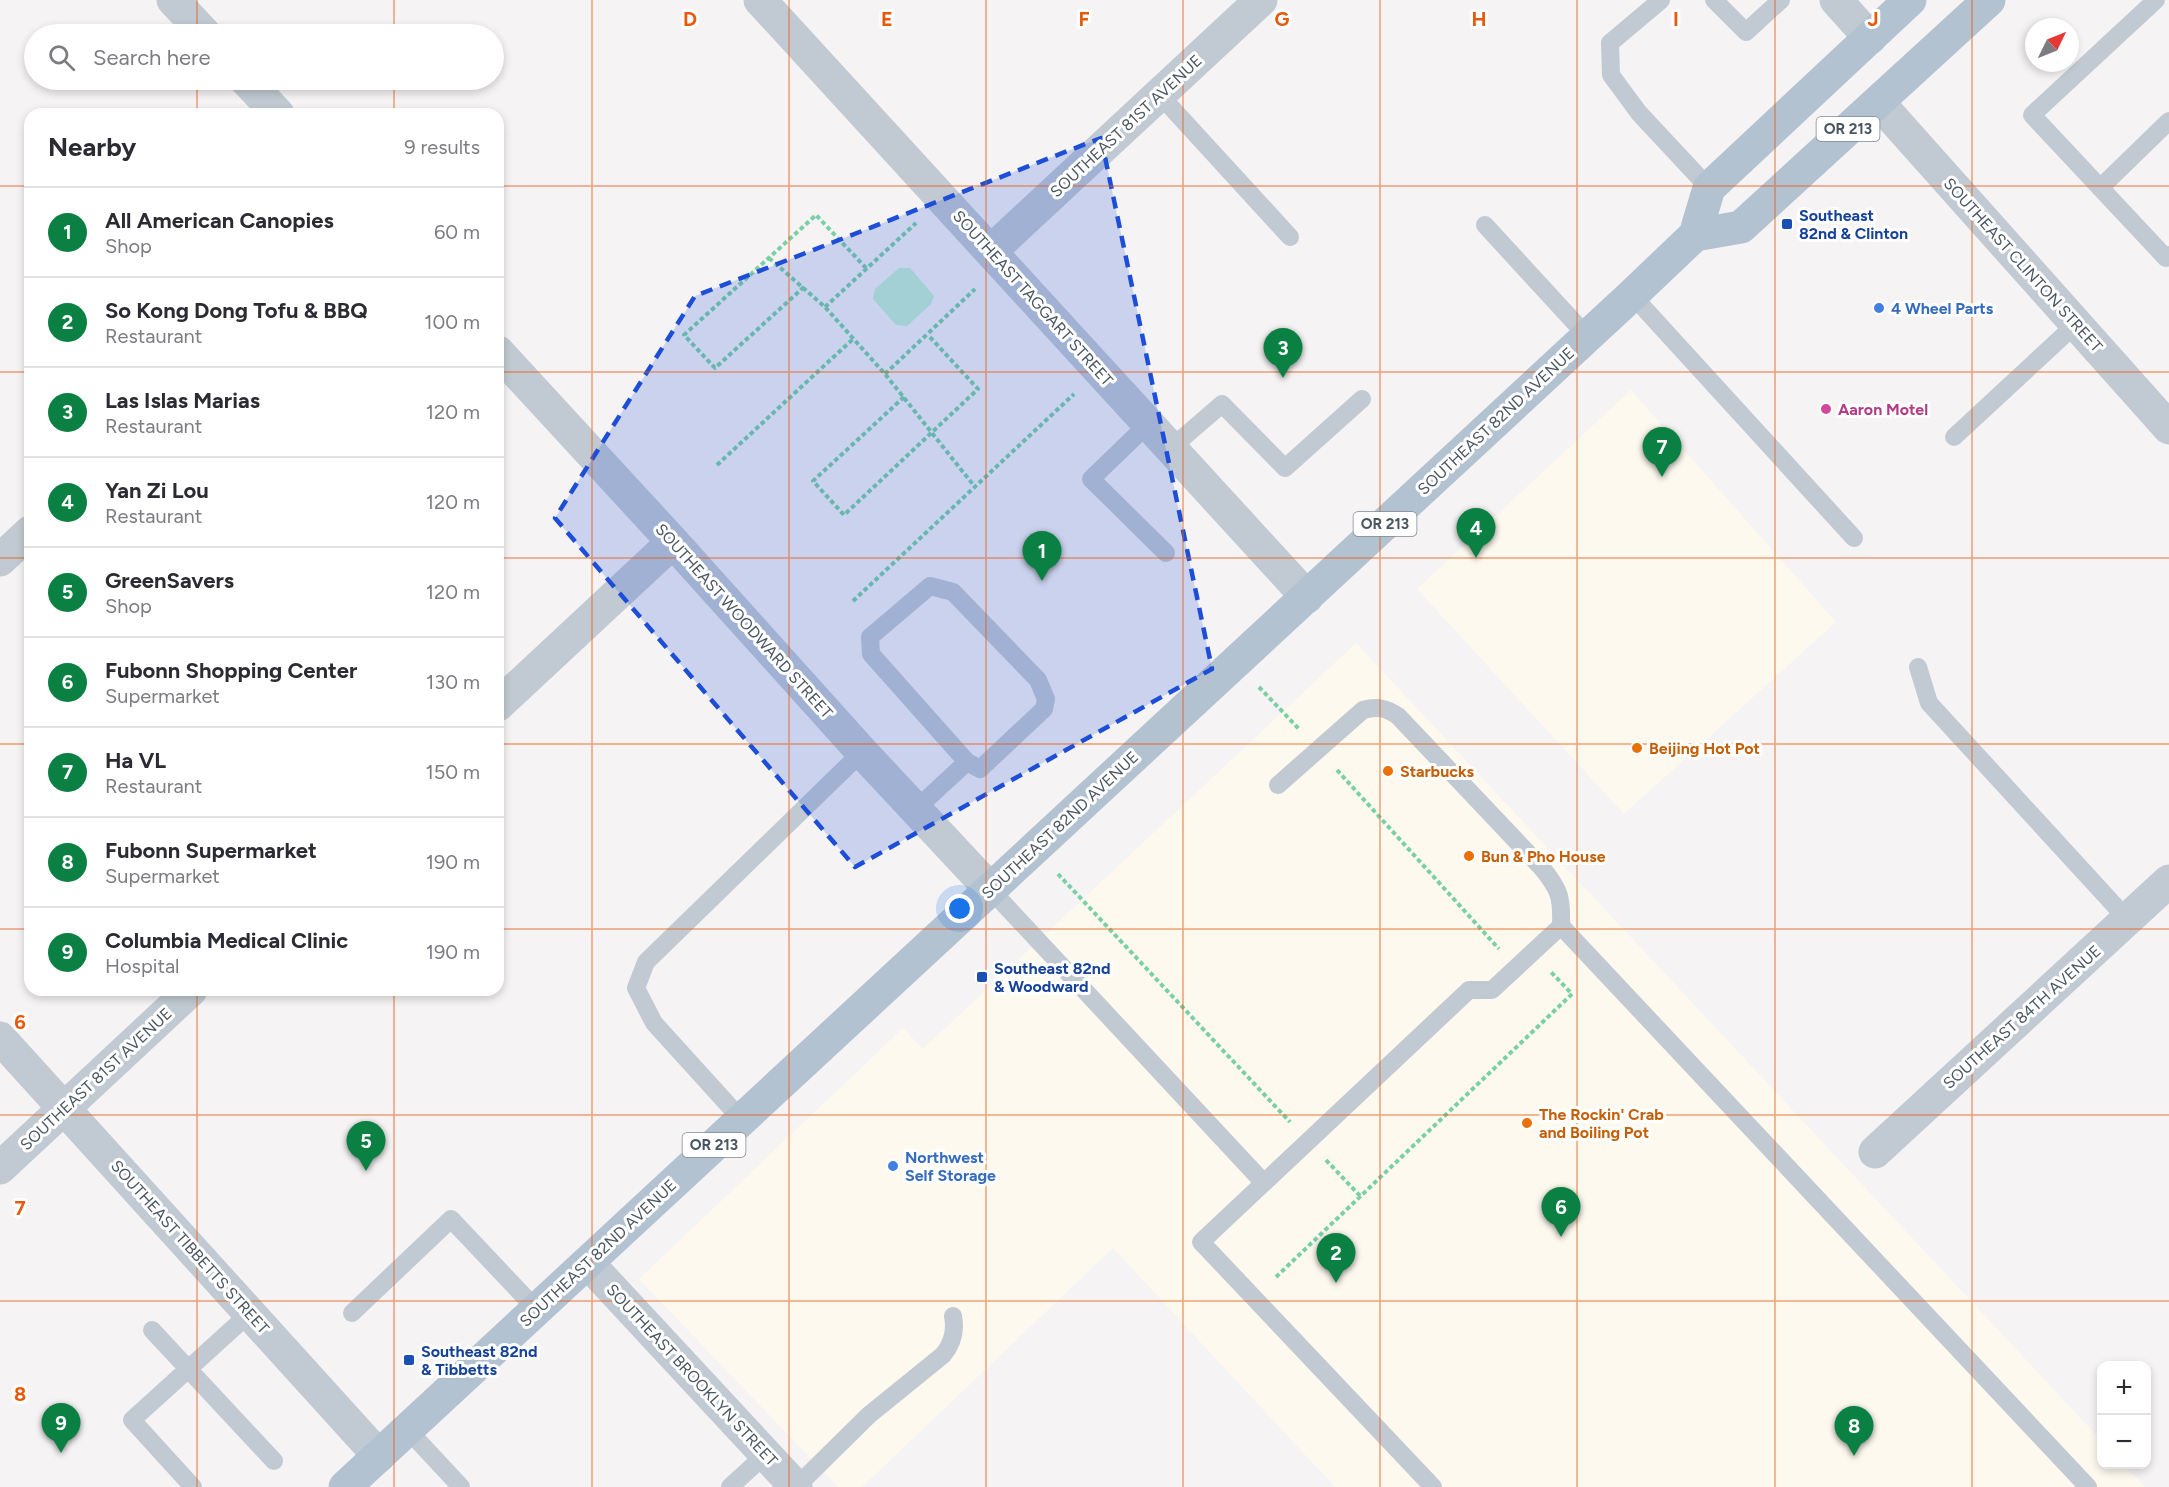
<!DOCTYPE html>
<html lang="en">
<head>
<meta charset="utf-8">
<style>
  body { margin:0; font-family:Figtree,sans-serif; background:#f2f2f3; color:#2b2b33 }
  .controls { position:absolute; right:18px; bottom:18px; display:grid; overflow:hidden; border-radius:12px; box-shadow:0 3px 9px #0003 }
  .controls button { width:54px; height:54px; display:grid; place-items:center; padding:0; border:0; border-bottom:2px solid #e1e1e2; background:#fff; color:#2b2b33; font:30px sans-serif }
  .compass { position:absolute; left:2025px; top:18px; width:54px; height:54px; border-radius:50%; background:#fff; box-shadow:0 3px 9px #0003; rotate:47deg }
  .you { position:absolute; left:960px; top:909px; width:21px; height:21px; margin:-15px; border:4px solid #fff; border-radius:50%; background:#1a73e8; box-shadow:0 0 0 9px #1a73e833 }
  .badge { display:grid; place-items:center; width:39px; height:39px; border-radius:50%; background:#0b8043; color:#fff; font-size:20px; font-weight:700 }
  .pin { position:absolute; translate:-50% -50px; filter:drop-shadow(0 2px 3px #0008) }
  .pin::after { content:''; position:absolute; top:32px; width:21px; height:18px; background:inherit; clip-path:polygon(0 0,100% 0,50% 100%) }
  .list { margin:0; padding:0; list-style:none }
  h2 { display:flex; justify-content:space-between; align-items:center; height:78px; margin:0; padding:0 24px; font-size:26px }
  h2 small { font-size:20px; font-weight:400; color:#7c7c81 }
  .list li { display:grid; grid-template-columns:39px 1fr auto; gap:18px; align-items:center; box-sizing:border-box; height:90px; padding:0 24px; border-top:2px solid #e1e1e2 }
  .list b { display:block; font-size:22px; white-space:nowrap }
  .list p { margin:0; font-size:20px; white-space:nowrap; color:#7c7c81 }
  .list em { font-size:20px; font-style:normal; color:#7c7c81 }
  .icon { flex:none; width:33px; height:33px; fill:none; stroke:currentColor; stroke-width:2; stroke-linecap:round; stroke-linejoin:round }
  .map { position:relative; flex:none; width:2169px; height:1487px; overflow:hidden }
  .search { position:absolute; background:#fff; box-shadow:0 3px 9px #0003; left:24px; top:24px; width:480px; height:66px; display:flex; align-items:center; gap:15px; box-sizing:border-box; padding:0 21px; border-radius:33px; color:#7c7c81; font-size:22px }
  .panel { position:absolute; background:#fff; box-shadow:0 3px 9px #0003; left:24px; top:108px; width:480px; height:888px; border-radius:18px }
  .map>svg:first-child { display:block }
  .commercial { fill:#fdf9ef }
  .green { fill:#c3f1d5 }
  .lines { fill:none; stroke-linecap:round; stroke-linejoin:round }
  .path { stroke:#7ad0a6; stroke-width:4; stroke-dasharray:4.5 3; stroke-linecap:butt }
  .service { stroke:#c1cad2; stroke-width:18 }
  .minor { stroke:#c1cad2; stroke-width:33 }
  .primary { stroke:#b3c2d1; stroke-width:33 }
  .marked { fill:#1d4ed8; fill-opacity:0.2; stroke:#1d4ed8; stroke-width:4.5; stroke-dasharray:12 8; stroke-linejoin:round }
  .grid { fill:none; stroke:#e8590c; stroke-width:1.5; stroke-opacity:0.55 }
  .transit-dot { fill:#1a4fb4; stroke:#fff; stroke-width:2 }
  .shop-dot { fill:#3f7fe0; stroke:#fff; stroke-width:2 }
  .hotel-dot { fill:#d1479c; stroke:#fff; stroke-width:2 }
  .food-dot { fill:#e8710a; stroke:#fff; stroke-width:2 }
  .labels { text-anchor:middle; dominant-baseline:central; stroke-width:6; stroke-linejoin:round; paint-order:stroke }
  .shield { fill:#fff; stroke:#808990; stroke-width:1.5 }
  .shield-label { font-size:15px; font-weight:bold; fill:#4a5661 }
  .street-label { font-size:16px; fill:#4a5661; stroke:#fff }
  .transit-label { font-size:16px; font-weight:bold; fill:#164399; stroke:#fff; text-anchor:start }
  .shop-label { font-size:16px; font-weight:bold; fill:#366cbe; stroke:#fff; text-anchor:start }
  .hotel-label { font-size:16px; font-weight:bold; fill:#b23c85; stroke:#fff; text-anchor:start }
  .food-label { font-size:16px; font-weight:bold; fill:#c56008; stroke:#fff; text-anchor:start }
  .grid-label { font-size:20px; text-anchor:middle; font-weight:bold; fill:#e8590c; stroke:#fff; stroke-width:6; stroke-linejoin:round; paint-order:stroke }
</style>
</head>
<body>
<div class="map">
<svg width="2169" height="1487" viewBox="0 0 2169 1487">
  <rect width="100%" height="100%" fill="#f5f3f3"/>
  <path class="commercial" d="M1631 390 1836 622 1624 814 1417 589Z
    M1356 643 2101 1440 2102 1464 2124 1465 2145 1487H1335L1113 1248 862 1487H838L639 1279 903 1028 923 1049Z"/>
  <path class="green" d="M899 268H910L934 296 931 304 907 326 896 325 873 299 875 289Z"/>
  <g class="lines">
    <path class="path" d="M769 258 825 307 885 374 975 487
      M804 287 715 368 684 335 816 215 867 269
      M825 307 916 223
      M885 374 975 289
      M904 397 813 481 844 515 978 389 928 335
      M717 465 853 339
      M853 601 1074 394
      M1259 687 1299 729
      M1337 770 1499 949
      M1058 874 1290 1122
      M1326 1160 1361 1197
      M1276 1277 1572 994 1551 972"/>
    <path class="service" d="M1661 0 1610 43 1611 75 1639 113 1709 188
      M1714 0 1746 32 1781 0
      M2156 0 2032 115 2166 258 2169 255
      M1159 94 1290 237
      M2100 188 2169 121
      M1485 225 1587 336
      M1632 295 1854 538
      M1148 424 1091 479 1166 553
      M1954 437 2076 324
      M1171 448 1222 404 1285 468 1362 399
      M930 586 953 592 1038 680 1046 699 1044 709 980 769 967 762 871 654 870 637Z
      M1918 667 1929 703 2128 920
      M1278 785 1363 710C1377 706 1386 708 1398 716L1542 868C1560 890 1562 898 1561 926L1492 990H1469L1201 1242 1433 1487
      M916 809 967 762
      M990 889 1264 1183
      M1561 926 2088 1487
      M742 1120 654 1023 636 988 646 962 862 752
      M352 1313 451 1219 537 1310
      M152 1330 274 1461
      M407 1429 461 1487
      M193 1487 132 1420 250 1313
      M730 1487 766 1454
      M796 1487 869 1415 943 1355C953 1343 956 1331 953 1316"/>
    <path class="minor" d="M173 0 205 34
      M760 0 1307 597
      M1836 0 1870 38
      M246 80 278 114
      M1878 102 2169 428
      M991 251 1261 0
      M498 352 673 542 862 752 990 889
      M0 560 30 532
      M498 705 673 542
      M0 1038 379 1456
      M1875 1152 2169 881
      M0 1168 191 990
      M588 1263 796 1487"/>
    <path class="primary" d="M1695 235 1741 227 1989 0
      M345 1487 1632 295 1695 235 1709 188 1910 0"/>
  </g>
  <path class="marked" d="M1101 138 1212 669 855 867 555 518 695 296Z"/>
  <path class="grid" d="M197 0V34M394 0V34M592 0V1487M789 0V1487M986 0V1487M1183 0V1487M1380 0V1487M1577 0V1487M1775 0V1487M1972 0V1487M197 80V114M394 80V114M0 186H30M498 186H2169M0 372H30M498 372H2169M0 558H30M498 558H2169M0 744H30M498 744H2169M0 929H30M498 929H2169M197 990V1487M394 990V1487M0 1115H2169M0 1301H2169"/>
  <g class="transit-dot">
    <rect x="1781" y="218" width="12" height="12" rx="3"/>
    <rect x="976" y="971" width="12" height="12" rx="3"/>
    <rect x="403" y="1354" width="12" height="12" rx="3"/>
  </g>
  <g class="shop-dot">
    <circle cx="1879" cy="308" r="6"/>
    <circle cx="893" cy="1166" r="6"/>
  </g>
  <circle class="hotel-dot" cx="1826" cy="409" r="6"/>
  <g class="food-dot">
    <circle cx="1637" cy="748" r="6"/>
    <circle cx="1388" cy="771" r="6"/>
    <circle cx="1469" cy="856" r="6"/>
    <circle cx="1527" cy="1123" r="6"/>
  </g>
  <g class="labels">
    <g class="shield">
      <rect x="1816.5" y="117" width="63" height="24" rx="4.5"/>
      <rect x="1353.5" y="512" width="63" height="24" rx="4.5"/>
      <rect x="682.5" y="1133" width="63" height="24" rx="4.5"/>
    </g>
    <g class="shield-label">
      <text x="1848" y="129">OR 213</text>
      <text x="1385" y="524">OR 213</text>
      <text x="714" y="1145">OR 213</text>
    </g>
    <g class="street-label">
      <text transform="translate(1126 126) rotate(-43)">SOUTHEAST 81ST AVENUE</text>
      <text transform="translate(2023 265) rotate(48)">SOUTHEAST CLINTON STREET</text>
      <text transform="translate(1033 298) rotate(48)">SOUTHEAST TAGGART STREET</text>
      <text transform="translate(1496 421) rotate(-43)">SOUTHEAST 82ND AVENUE</text>
      <text transform="translate(744 621) rotate(48)">SOUTHEAST WOODWARD STREET</text>
      <text transform="translate(1060 825) rotate(-43)">SOUTHEAST 82ND AVENUE</text>
      <text transform="translate(2022 1017) rotate(-42)">SOUTHEAST 84TH AVENUE</text>
      <text transform="translate(96 1079) rotate(-43)">SOUTHEAST 81ST AVENUE</text>
      <text transform="translate(190 1247) rotate(48)">SOUTHEAST TIBBETTS STREET</text>
      <text transform="translate(598 1253) rotate(-43)">SOUTHEAST 82ND AVENUE</text>
      <text transform="translate(692 1375) rotate(47)">SOUTHEAST BROOKLYN STREET</text>
    </g>
    <g class="transit-label">
      <text x="1799" y="215">Southeast<tspan x="1799" dy="18">82nd &amp; Clinton</tspan></text>
      <text x="994" y="968">Southeast 82nd<tspan x="994" dy="18">&amp; Woodward</tspan></text>
      <text x="421" y="1351">Southeast 82nd<tspan x="421" dy="18">&amp; Tibbetts</tspan></text>
    </g>
    <g class="shop-label">
      <text x="1891" y="308">4 Wheel Parts</text>
      <text x="905" y="1157">Northwest<tspan x="905" dy="18">Self Storage</tspan></text>
    </g>
    <g class="hotel-label">
      <text x="1838" y="409">Aaron Motel</text>
    </g>
    <g class="food-label">
      <text x="1649" y="748">Beijing Hot Pot</text>
      <text x="1400" y="771">Starbucks</text>
      <text x="1481" y="856">Bun &amp; Pho House</text>
      <text x="1539" y="1114">The Rockin' Crab<tspan x="1539" dy="18">and Boiling Pot</tspan></text>
    </g>
  </g>
  <g class="grid-label">
    <text x="690" y="26">D</text>
    <text x="887" y="26">E</text>
    <text x="1084" y="26">F</text>
    <text x="1282" y="26">G</text>
    <text x="1479" y="26">H</text>
    <text x="1676" y="26">I</text>
    <text x="1873" y="26">J</text>
    <text x="20" y="1029">6</text>
    <text x="20" y="1215">7</text>
    <text x="20" y="1401">8</text>
  </g>
</svg>
<div class="controls">
<button>+</button>
<button>−</button>
</div>
<svg class="compass" viewBox="-18 -18 36 36"><path d="M0-13l5 13h-10z" fill="#e53935"/><path d="M0 13l5-13h-10z" fill="#7c7c81"/></svg>
<div class="you"></div>
<div class="pin badge" style="left:1042px;top:581px">1</div>
<div class="pin badge" style="left:1336px;top:1283px">2</div>
<div class="pin badge" style="left:1283px;top:378px">3</div>
<div class="pin badge" style="left:1476px;top:558px">4</div>
<div class="pin badge" style="left:366px;top:1171px">5</div>
<div class="pin badge" style="left:1561px;top:1237px">6</div>
<div class="pin badge" style="left:1662px;top:477px">7</div>
<div class="pin badge" style="left:1854px;top:1456px">8</div>
<div class="pin badge" style="left:61px;top:1453px">9</div>
<div class="search"><svg class="icon" aria-label="search" viewBox="0 0 24 24"><circle cx="10" cy="10" r="6"/><path d="M15 15l6 6"/></svg>Search here</div>
<section class="panel">
<h2>Nearby<small>9 results</small></h2>
<ul class="list">
<li><span class="badge">1</span><div><b>All American Canopies</b><p>Shop</p></div><em>60 m</em></li>
<li><span class="badge">2</span><div><b>So Kong Dong Tofu &amp; BBQ</b><p>Restaurant</p></div><em>100 m</em></li>
<li><span class="badge">3</span><div><b>Las Islas Marias</b><p>Restaurant</p></div><em>120 m</em></li>
<li><span class="badge">4</span><div><b>Yan Zi Lou</b><p>Restaurant</p></div><em>120 m</em></li>
<li><span class="badge">5</span><div><b>GreenSavers</b><p>Shop</p></div><em>120 m</em></li>
<li><span class="badge">6</span><div><b>Fubonn Shopping Center</b><p>Supermarket</p></div><em>130 m</em></li>
<li><span class="badge">7</span><div><b>Ha VL</b><p>Restaurant</p></div><em>150 m</em></li>
<li><span class="badge">8</span><div><b>Fubonn Supermarket</b><p>Supermarket</p></div><em>190 m</em></li>
<li><span class="badge">9</span><div><b>Columbia Medical Clinic</b><p>Hospital</p></div><em>190 m</em></li>
</ul>
</section>
</div>
</body>
</html>
